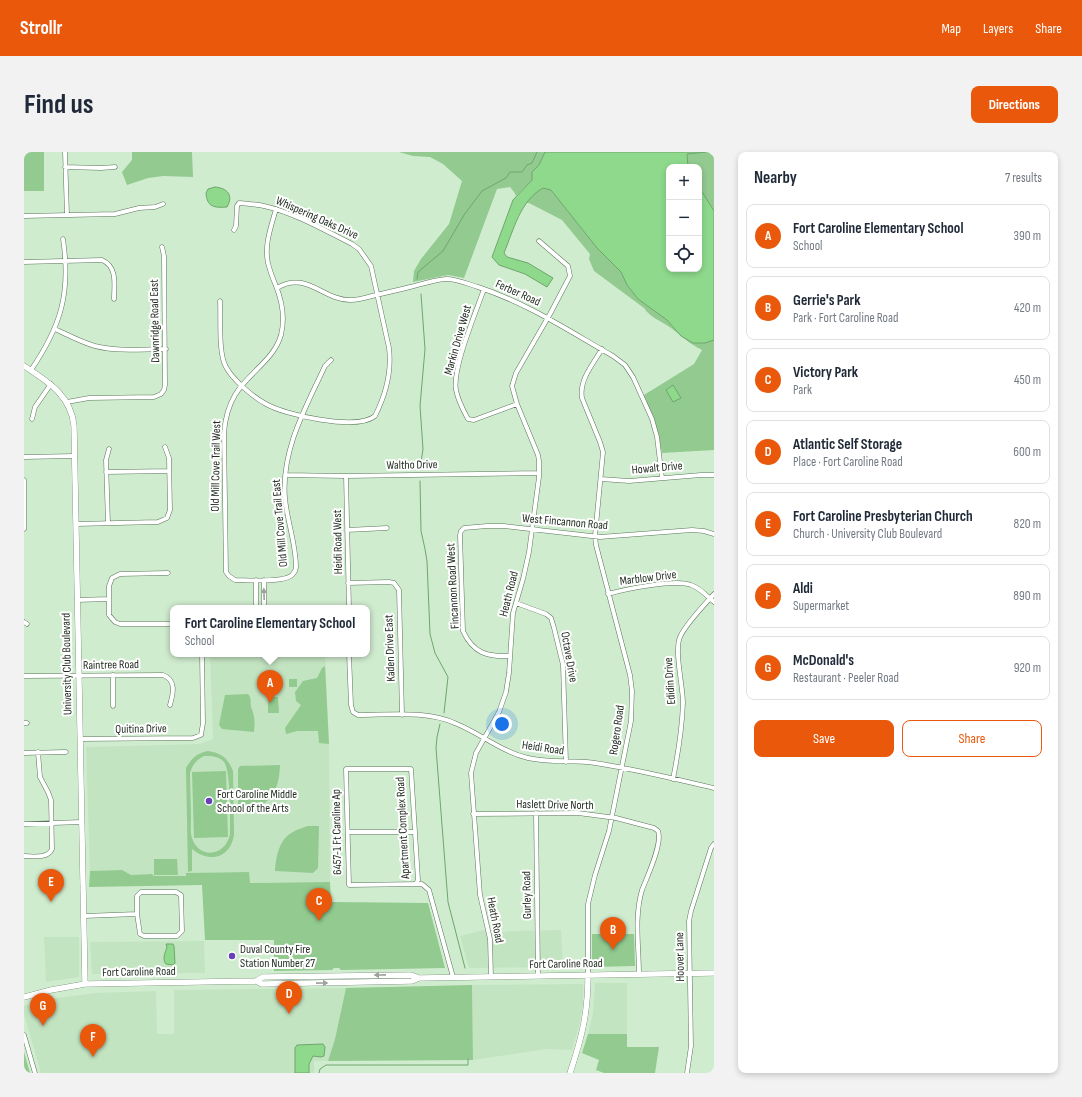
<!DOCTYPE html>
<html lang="en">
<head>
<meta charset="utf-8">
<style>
  body { margin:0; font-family:"Sofia Sans Condensed",sans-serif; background:#f2f2f3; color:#1f2937 }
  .controls { position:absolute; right:12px; top:12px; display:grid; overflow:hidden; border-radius:8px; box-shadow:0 2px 6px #0003 }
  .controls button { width:36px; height:36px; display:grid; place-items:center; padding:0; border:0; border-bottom:1px solid #e0e1e3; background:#fff; color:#1f2937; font:20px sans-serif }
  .you { position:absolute; left:478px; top:572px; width:14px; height:14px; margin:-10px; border:3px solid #fff; border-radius:50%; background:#1a73e8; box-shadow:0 0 0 6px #1a73e833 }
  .badge { display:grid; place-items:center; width:26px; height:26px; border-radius:50%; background:#ea580c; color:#fff; font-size:13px; font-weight:700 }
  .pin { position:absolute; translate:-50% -33px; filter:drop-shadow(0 1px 2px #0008) }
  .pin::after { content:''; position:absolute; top:21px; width:14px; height:12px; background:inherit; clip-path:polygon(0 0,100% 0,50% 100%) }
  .popup { position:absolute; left:146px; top:453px; width:200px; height:52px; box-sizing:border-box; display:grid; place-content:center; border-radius:8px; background:#fff; filter:drop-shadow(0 1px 3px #0005); font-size:13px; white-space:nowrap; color:#747a83 }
  .popup b { font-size:15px; color:#1f2937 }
  .popup::after { content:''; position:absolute; left:50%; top:100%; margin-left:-8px; border:8px solid transparent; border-top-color:#fff }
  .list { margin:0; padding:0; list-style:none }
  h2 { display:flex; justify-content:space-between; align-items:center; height:52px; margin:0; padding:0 16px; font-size:17px }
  h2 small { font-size:13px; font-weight:400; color:#747a83 }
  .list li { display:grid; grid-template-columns:26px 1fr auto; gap:12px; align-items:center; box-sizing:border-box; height:64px; margin:0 8px 8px; padding:0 8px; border:1px solid #e0e1e3; border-radius:8px }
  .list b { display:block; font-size:15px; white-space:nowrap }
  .list p { margin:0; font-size:13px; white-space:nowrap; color:#747a83 }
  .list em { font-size:13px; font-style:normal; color:#747a83 }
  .actions { display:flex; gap:8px; padding:12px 16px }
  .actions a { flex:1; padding:9px 0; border:1px solid #ea580c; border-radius:8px; text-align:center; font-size:14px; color:#ea580c }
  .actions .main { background:#ea580c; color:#fff }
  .icon { flex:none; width:22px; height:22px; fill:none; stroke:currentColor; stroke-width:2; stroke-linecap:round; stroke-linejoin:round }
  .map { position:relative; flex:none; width:690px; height:921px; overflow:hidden; border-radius:8px }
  header { display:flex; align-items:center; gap:24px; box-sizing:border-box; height:56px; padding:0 20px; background:#ea580c; color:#fff }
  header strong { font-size:19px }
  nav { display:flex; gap:22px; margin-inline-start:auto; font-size:14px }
  .intro { display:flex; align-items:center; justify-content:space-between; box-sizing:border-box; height:96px; padding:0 24px }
  h1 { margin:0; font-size:28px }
  .button { padding:10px 18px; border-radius:8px; background:#ea580c; color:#fff; font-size:14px; font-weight:700 }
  main { display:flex; gap:24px; padding:0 24px }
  aside { flex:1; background:#fff; border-radius:8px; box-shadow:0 2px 6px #0003 }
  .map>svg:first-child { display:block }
  .built { fill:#c3e4c1 }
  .green { fill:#92ca90; fill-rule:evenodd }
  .water { fill:#8ed98c; stroke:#6ea66c }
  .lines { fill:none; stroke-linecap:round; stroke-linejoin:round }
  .stream { stroke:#6ea66c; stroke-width:1 }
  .street-casing { stroke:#5b745a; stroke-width:5 }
  .secondary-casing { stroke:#5b745a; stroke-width:6 }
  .street { stroke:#fff; stroke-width:4 }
  .secondary { stroke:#fff; stroke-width:5.5 }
  .oneway { fill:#9ca19c }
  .poi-dot { fill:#6840b8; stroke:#fff; stroke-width:1.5 }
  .labels { text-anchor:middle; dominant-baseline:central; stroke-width:4; stroke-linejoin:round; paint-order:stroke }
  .street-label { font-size:12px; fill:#232e23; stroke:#fff }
  .poi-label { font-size:12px; fill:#232e23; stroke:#fff; text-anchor:start }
</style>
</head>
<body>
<header>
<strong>Strollr</strong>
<nav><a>Map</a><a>Layers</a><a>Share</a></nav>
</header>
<div class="intro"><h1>Find us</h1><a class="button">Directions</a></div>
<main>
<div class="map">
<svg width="690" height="921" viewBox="0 0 690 921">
  <rect width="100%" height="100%" fill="#d0eccf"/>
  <path class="built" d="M186 502H301L305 592 306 730 225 731V720L163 721V724H130L128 722 107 723 98 718 66 719 62 595 176 592 189 587Z
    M460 778 469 782 487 779 537 778 539 815 445 816 436 784Z
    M20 785H55V825L22 830Z
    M180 789 181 821 68 822 66 790Z
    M571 831H603V882H564L569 861Z
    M559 832V851L555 874 548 898 523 897 449 908 448 833Z
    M322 836 311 887 304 909H290V921H17L0 862V854L33 846 72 841 132 839 133 882H150V838Z"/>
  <path class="green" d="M0 0H20V39H0Z
    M108 0H168L169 25 139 24 124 26 103 33 98 20 108 8Z
    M375 0H521L515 13 508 20V28L492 44 490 40 486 35 473 37 440 126 424 123 389 130 390 119 397 107 425 72 438 29 419 12 406 5 389 4Z
    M684 0 690 5V59L675 35V15H664L663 2Z
    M519 36 527 38 573 96 597 120 603 133 614 147 643 168 657 184 669 191H681L690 188V298L638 301 634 280 620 243 670 212 678 198C665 192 656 182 644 174 635 168 627 166 620 156L570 119 565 107 566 102 538 68 505 51H501L510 41Z
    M301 514 305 592 295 591 294 579H273L262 582 261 576 277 553 272 549 271 540 279 529 293 526 298 516Z
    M265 527H273V535H265Z
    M224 542C228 546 226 550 227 555 231 565 231 569 230 580L198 577 195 573 201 543Z
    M244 545H254L255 561H244Z
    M184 599C197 601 204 606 209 619L210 683C206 707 185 711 168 697V719L164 720 162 616C167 607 173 601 184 599ZM180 604C187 604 195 604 200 610 207 618 206 669 206 682 202 704 175 708 168 686 166 680 167 673 167 667 167 652 166 636 166 621 169 612 172 608 180 604Z
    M256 613C255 642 244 657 214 659V617L216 614Z
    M202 619 204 685 170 686 168 620Z
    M284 674H295L294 716 289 721 251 719C252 705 255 687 269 680 273 677 279 676 284 674Z
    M130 707H153L154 723H130Z
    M98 718 107 723 128 722 130 724H162V721L225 720 226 731 306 730 307 750 404 751 421 816 317 818 315 816H310L308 818 250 819V788H181L178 733 65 735 66 719Z
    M568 782H610L611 814 568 815Z
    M448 833 449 908 304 909 311 887 322 836Z
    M564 882H603V895H635L631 921H580L572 918 575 908 558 901Z
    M0 900 6 921H0Z"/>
  <path class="water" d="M521 0H682L663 2 664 15H645V117H675V35L690 59V188L681 191H669L657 184 643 168 614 147 603 133 597 120 573 96 527 38 519 36C496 49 490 77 480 101L483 105 504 111 529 126 523 135 501 122 475 113 468 105 489 48 508 28V20L515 13Z
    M191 35C203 36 210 43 203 55 190 56 183 55 182 41L184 37Z
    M649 233 657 246 649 250 642 238Z
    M142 792H149L150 794 151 811 149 813 142 812C138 807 141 801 143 795Z
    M299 892 301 895 300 904 297 905 289 904 285 912V921H271V896L273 893Z"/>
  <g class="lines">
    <path class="stream" d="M393 127 394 120 419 99 440 63 458 39 482 26 486 20H498L503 13 508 11 513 0
      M396 317 399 297 396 254 401 197 397 142
      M396 329 397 379 401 397 403 409 406 482 411 501 424 525 420 561
      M416 572 413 585 412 596 424 750 441 816
      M295 921 296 917 302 913H444V907"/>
    <defs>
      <path id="street" d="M41 0 43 63
        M41 15 77 16 91 15
        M252 57C247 75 240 93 244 111 246 119 249 127 252 134 258 149 261 167 257 183 250 208 224 221 211 243 204 255 201 267 200 281L202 420 205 424 211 428C223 428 260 431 268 423 270 421 272 418 272 415 272 392 263 369 261 346 257 298 282 255 301 214L307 208
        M0 64 91 62 115 56 131 55 139 52
        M0 110 78 108C94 115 90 133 90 147
        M253 136C282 118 300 149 327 148 334 148 341 146 348 144 361 141 374 138 386 135 398 132 410 128 422 127 433 127 444 132 454 135 503 151 545 179 589 204L601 213 609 225 628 267 633 285 638 326
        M460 137C452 160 428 217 432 238 434 248 439 258 444 267L450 268 493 252
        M196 149C197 166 194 201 202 215 209 228 229 245 242 252 261 263 333 279 351 264 362 242 368 220 365 196L347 114 335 97 328 92C300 78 271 61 240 54 232 52 224 52 215 51L213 54 212 74 210 78
        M31 177C44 183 57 190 71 194 94 200 118 197 142 197
        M7 218C37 174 47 141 39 87
        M43 250 65 246 130 245 137 242 140 238 141 233 140 104 138 95
        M8 267 11 255 27 232
        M0 305 51 304
        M82 320 145 319
        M261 323 322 324 515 321
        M322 324 325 456
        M577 327 605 329 677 323H690
        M0 328V377
        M84 371 82 308 85 297
        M52 372 134 370 143 366 146 358 145 306 141 295
        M323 378 363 376
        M144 421 96 422 88 426 85 434V463L91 470 96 472H145
        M240 428V456
        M324 431 365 430 370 431 375 438 378 563
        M584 442C602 437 651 427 667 433 676 436 683 444 690 450
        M53 448 84 447
        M492 451 522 462 527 466 530 476 539 513 542 610
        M232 456V428
        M0 470 3 472
        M325 502 327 553 329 560 334 563C366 563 403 558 433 572 457 582 478 600 504 606 526 611 548 608 571 611 611 617 651 627 690 636
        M486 504C463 505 449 501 439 479L436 383 437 379 440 376 463 374H480L576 385 668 378 680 379 690 382
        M0 524 139 523C153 528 149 542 146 553
        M89 554V523
        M0 571H3
        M56 587 169 586 177 583 179 571 178 502
        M0 601 42 600
        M649 627C654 602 658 577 659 551 659 534 650 499 656 485 661 473 681 452 690 442
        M512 661 514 824
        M449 662 554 661 592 666 630 676 634 679C639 691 623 725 618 738 610 765 615 795 615 822
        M0 672 58 670
        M324 680H391
        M0 704C9 704 24 707 28 697L27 648 24 640 16 625 14 600
        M392 732 394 728 387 617H322L325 733 398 732 405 738 429 825
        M117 740H152L157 743 158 779 153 784H120L116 782 113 762V744Z
        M60 764 113 762
        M564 823V752L571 723 585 679 607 569 608 539 606 523 572 393 571 384 579 300 576 290 558 246C555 228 569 212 578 197
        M467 825 466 787 456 743 447 621 452 601 475 560 482 540 485 521 489 461 499 427 505 400 515 325V309L514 303 493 252 488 234 492 221 526 162 546 124 544 114 515 89
        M0 883 11 921
        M663 921 667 894 665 769 667 759 687 696 690 692"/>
      <path id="secondary" d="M0 214C23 229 47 243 50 274L61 832
        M232 829 238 832 388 829 395 826
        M0 845 27 838 61 832 232 829 239 825 387 823 395 826 690 821
        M546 921C558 885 564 861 564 823"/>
    </defs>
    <use href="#street" class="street-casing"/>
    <use href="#secondary" class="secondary-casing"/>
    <use href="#street" class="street"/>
    <use href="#secondary" class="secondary"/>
  </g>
  <defs><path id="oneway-solid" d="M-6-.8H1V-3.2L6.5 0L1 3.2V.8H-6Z"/></defs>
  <g class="oneway">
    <use href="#oneway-solid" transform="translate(240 442) rotate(-92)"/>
    <use href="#oneway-solid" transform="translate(356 823) rotate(179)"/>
    <use href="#oneway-solid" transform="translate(298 831) rotate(-1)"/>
  </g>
  <g class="poi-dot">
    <circle cx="185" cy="649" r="4"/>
    <circle cx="208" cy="804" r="4"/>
  </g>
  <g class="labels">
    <g class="street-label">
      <text transform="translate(293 66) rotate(24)">Whispering Oaks Drive</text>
      <text transform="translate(494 141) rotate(24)">Ferber Road</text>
      <text transform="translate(131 169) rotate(-91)">Dawnridge Road East</text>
      <text transform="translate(434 188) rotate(-74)">Markin Drive West</text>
      <text transform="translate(388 313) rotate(-1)">Waltho Drive</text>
      <text transform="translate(192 314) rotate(-89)">Old Mill Cove Trail West</text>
      <text transform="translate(633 316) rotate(-5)">Howalt Drive</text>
      <text transform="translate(541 370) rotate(5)">West Fincannon Road</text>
      <text transform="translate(256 371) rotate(-95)">Old Mill Cove Trail East</text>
      <text transform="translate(314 390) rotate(-91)">Heidi Road West</text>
      <text transform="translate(624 426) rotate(-7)">Marblow Drive</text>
      <text transform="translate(429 434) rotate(-93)">Fincannon Road West</text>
      <text transform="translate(485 442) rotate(-76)">Heath Road</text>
      <text transform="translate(366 496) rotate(-92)">Kaden Drive East</text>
      <text transform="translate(545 505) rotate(80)">Octave Drive</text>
      <text transform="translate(43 512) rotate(-91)">University Club Boulevard</text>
      <text transform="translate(87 513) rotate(-1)">Raintree Road</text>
      <text transform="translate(646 529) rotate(-94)">Edidin Drive</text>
      <text transform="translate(117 577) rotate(-1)">Quitina Drive</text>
      <text transform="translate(593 578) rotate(-82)">Rogero Road</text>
      <text transform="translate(519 596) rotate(8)">Heidi Road</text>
      <text transform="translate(531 653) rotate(1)">Haslett Drive North</text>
      <text transform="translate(379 676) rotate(-93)">Apartment Complex Road</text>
      <text transform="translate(313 680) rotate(-91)">6457-1 Ft Caroline Ap</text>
      <text transform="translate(503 743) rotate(-91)">Gurley Road</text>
      <text transform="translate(471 768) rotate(79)">Heath Road</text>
      <text transform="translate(656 805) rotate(-91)">Hoover Lane</text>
      <text transform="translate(542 812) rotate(-1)">Fort Caroline Road</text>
      <text transform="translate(115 820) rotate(-1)">Fort Caroline Road</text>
    </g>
    <g class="poi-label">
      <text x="193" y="642">Fort Caroline Middle<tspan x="193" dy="14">School of the Arts</tspan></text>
      <text x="216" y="797">Duval County Fire<tspan x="216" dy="14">Station Number 27</tspan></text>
    </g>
  </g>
</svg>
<div class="controls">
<button>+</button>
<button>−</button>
<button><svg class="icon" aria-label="locate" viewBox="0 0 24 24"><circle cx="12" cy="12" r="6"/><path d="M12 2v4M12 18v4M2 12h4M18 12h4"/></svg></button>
</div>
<div class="you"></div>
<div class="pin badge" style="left:246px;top:551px">A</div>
<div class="popup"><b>Fort Caroline Elementary School</b>School</div>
<div class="pin badge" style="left:589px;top:798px">B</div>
<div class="pin badge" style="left:295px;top:769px">C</div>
<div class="pin badge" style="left:265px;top:862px">D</div>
<div class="pin badge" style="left:27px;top:750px">E</div>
<div class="pin badge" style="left:69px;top:905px">F</div>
<div class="pin badge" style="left:19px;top:874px">G</div>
</div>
<aside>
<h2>Nearby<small>7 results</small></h2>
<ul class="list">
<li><span class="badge">A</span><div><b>Fort Caroline Elementary School</b><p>School</p></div><em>390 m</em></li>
<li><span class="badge">B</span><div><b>Gerrie's Park</b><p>Park · Fort Caroline Road</p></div><em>420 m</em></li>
<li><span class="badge">C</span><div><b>Victory Park</b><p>Park</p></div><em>450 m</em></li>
<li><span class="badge">D</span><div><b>Atlantic Self Storage</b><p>Place · Fort Caroline Road</p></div><em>600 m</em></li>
<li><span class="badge">E</span><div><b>Fort Caroline Presbyterian Church</b><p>Church · University Club Boulevard</p></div><em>820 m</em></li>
<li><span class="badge">F</span><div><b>Aldi</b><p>Supermarket</p></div><em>890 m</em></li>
<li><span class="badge">G</span><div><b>McDonald's</b><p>Restaurant · Peeler Road</p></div><em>920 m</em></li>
</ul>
<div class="actions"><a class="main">Save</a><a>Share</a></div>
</aside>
</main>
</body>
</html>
